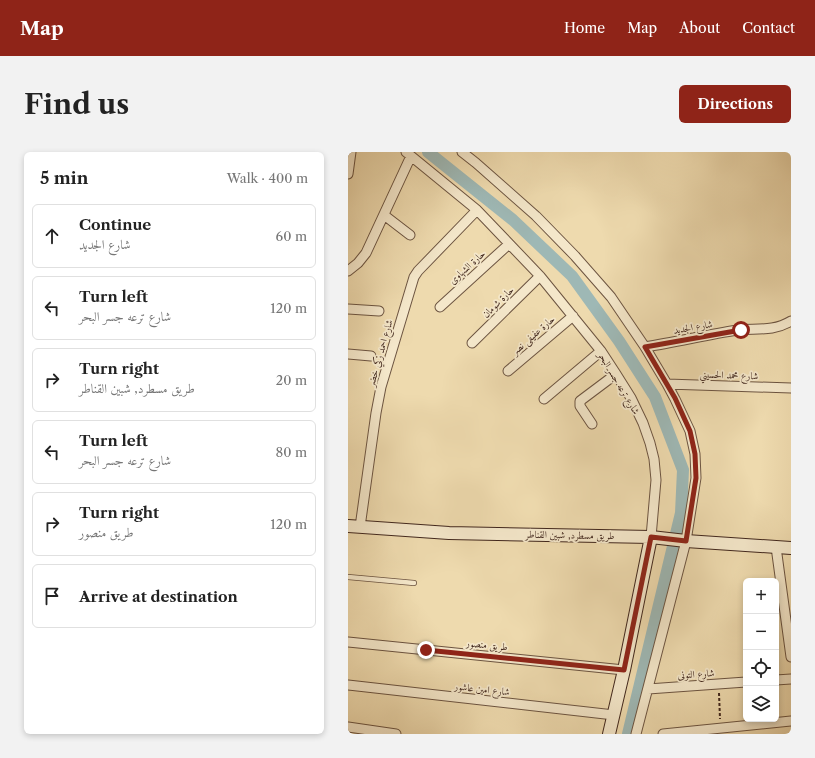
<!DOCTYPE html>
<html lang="en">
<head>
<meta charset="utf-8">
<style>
  body { margin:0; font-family:"Libre Caslon Text",Amiri,serif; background:#f2f2f2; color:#222 }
  .controls { position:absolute; right:12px; bottom:12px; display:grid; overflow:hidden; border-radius:6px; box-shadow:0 2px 6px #0003 }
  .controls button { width:36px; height:36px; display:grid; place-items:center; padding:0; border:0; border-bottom:1px solid #e0e0e0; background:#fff; color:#222; font:20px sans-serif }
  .stop { position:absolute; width:12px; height:12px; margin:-9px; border:3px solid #8f2418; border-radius:50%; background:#fff }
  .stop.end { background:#8f2418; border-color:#fff; box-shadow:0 1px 4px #0008 }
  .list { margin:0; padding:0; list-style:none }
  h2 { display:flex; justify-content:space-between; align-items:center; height:52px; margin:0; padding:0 16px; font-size:17px }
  h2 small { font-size:13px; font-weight:400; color:#767676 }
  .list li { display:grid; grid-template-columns:26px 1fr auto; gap:12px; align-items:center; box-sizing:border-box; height:64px; margin:0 8px 8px; padding:0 8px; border:1px solid #e0e0e0; border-radius:6px }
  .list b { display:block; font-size:15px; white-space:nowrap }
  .list p { margin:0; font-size:13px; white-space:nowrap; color:#767676 }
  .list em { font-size:13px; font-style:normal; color:#767676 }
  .icon { flex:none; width:22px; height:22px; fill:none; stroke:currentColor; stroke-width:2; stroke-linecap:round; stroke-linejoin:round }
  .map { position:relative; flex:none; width:443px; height:582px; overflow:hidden; border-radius:6px }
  header { display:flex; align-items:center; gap:24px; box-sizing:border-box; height:56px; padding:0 20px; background:#8f2418; color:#fff }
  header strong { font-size:19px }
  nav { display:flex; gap:22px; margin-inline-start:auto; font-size:14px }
  .intro { display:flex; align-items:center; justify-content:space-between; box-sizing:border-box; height:96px; padding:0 24px }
  h1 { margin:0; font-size:28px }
  .button { padding:10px 18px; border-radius:6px; background:#8f2418; color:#fff; font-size:14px; font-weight:700 }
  main { display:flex; gap:24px; padding:0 24px }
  aside { flex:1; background:#fff; border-radius:6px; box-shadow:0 2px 6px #0003 }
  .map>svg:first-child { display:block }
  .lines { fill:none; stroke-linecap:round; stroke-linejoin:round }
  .canal { stroke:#9eb8b5; stroke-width:12 }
  .lane-casing { stroke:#6c5441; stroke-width:6 }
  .street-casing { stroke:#6c5441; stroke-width:11 }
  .secondary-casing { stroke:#41271d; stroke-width:14 }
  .path { stroke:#41271d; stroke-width:2; stroke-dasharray:3 2; stroke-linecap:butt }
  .lane { stroke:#f4e7ca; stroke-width:4.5 }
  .street { stroke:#f4e7ca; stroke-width:9 }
  .secondary { stroke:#f4e7ca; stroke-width:12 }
  .route { stroke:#8f2418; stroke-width:5 }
  .labels { text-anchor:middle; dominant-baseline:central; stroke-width:3.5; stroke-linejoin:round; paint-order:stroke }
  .street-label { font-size:10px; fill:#41271d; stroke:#f4e7ca }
</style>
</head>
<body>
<header>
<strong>Map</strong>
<nav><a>Home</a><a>Map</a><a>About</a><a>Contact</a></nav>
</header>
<div class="intro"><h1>Find us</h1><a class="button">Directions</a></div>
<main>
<aside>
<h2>5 min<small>Walk · 400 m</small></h2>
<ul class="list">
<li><svg class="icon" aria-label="ahead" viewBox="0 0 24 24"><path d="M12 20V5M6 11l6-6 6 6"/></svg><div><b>Continue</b><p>شارع الجديد</p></div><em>60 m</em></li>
<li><svg class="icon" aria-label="left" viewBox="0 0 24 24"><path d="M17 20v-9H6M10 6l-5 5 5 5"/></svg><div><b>Turn left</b><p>شارع ترعه جسر البحر</p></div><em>120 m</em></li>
<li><svg class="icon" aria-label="right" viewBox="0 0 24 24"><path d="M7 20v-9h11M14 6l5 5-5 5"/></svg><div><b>Turn right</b><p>طريق مسطرد, شبين القناطر</p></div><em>20 m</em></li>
<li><svg class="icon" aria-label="left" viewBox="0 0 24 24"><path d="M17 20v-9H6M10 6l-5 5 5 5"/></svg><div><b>Turn left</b><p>شارع ترعه جسر البحر</p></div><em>80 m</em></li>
<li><svg class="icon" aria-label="right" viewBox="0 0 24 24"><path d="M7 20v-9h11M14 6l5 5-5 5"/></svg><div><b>Turn right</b><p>طريق منصور</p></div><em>120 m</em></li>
<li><svg class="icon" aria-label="arrive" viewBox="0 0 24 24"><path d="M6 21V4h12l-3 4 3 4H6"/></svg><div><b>Arrive at destination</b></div></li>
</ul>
</aside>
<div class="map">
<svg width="443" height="582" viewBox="0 0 443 582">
  <rect width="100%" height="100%" fill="#eedaae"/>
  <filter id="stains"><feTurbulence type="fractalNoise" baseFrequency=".005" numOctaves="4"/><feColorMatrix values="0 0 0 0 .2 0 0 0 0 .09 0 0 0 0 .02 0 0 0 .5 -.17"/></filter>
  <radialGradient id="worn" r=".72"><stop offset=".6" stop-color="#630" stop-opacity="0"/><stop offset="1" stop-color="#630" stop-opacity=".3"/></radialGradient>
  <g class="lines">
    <path class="canal" d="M80 0 165 68 224 124 271 189 307 245 335 318 333 361 280 582"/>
    <defs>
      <path id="lane" d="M0 425 66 431"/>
      <path id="street" d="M58 0 63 4 129 58 192 124 253 199 268 222 283 246 295 271 302 291 306 307 308 328 303 385
        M114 0 128 11 188 64 227 104 263 145 297 195 319 232 327 247 342 279 347 302 348 326 338 389 288 582
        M0 22 3 0
        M36 63 62 83
        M0 119 10 111 18 101 63 4
        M92 155 161 92
        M0 157 31 159
        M124 191 192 124
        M297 195C328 190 358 183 389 178 408 176 425 180 443 169
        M0 202 23 204
        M160 219 225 164
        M319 232 443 236
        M196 247 253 199
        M244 272 232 254V249L268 222
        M12 375 28 261 33 235 66 125 70 119 129 58
        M428 395 443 505
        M0 490 276 518
        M428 528 443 527
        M0 533 266 563
        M300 537 398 530
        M0 575 48 582
        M315 582 443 569"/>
      <path id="secondary" d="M0 374 101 381 303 385 338 389 443 396
        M261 582 276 518 303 385"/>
    </defs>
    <use href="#lane" class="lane-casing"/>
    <use href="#street" class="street-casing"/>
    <use href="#secondary" class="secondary-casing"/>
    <path class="path" d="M371 541 372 567"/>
    <use href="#lane" class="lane"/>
    <use href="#street" class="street"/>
    <use href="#secondary" class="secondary"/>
  </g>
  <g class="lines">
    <path class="route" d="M78 498 276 518 303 385 338 389 348 326 347 302 342 279 327 246 297 195 393 178"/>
  </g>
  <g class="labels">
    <g class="street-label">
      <text transform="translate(119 115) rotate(-42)">حارة الشهاوى</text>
      <text transform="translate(150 150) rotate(-45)">حارة شومان</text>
      <text transform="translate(345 175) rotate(-10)">شارع الجديد</text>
      <text transform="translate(185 183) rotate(-41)">حارة عفيفى نصر</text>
      <text transform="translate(32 201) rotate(-74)">شارع احمد زكي خضر</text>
      <text transform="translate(381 223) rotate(2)">شارع محمد الحسيني</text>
      <text transform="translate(271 231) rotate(59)">شارع ترعه جسر البحر</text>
      <text transform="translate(222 383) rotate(1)">طريق مسطرد, شبين القناطر</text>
      <text transform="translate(139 493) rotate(6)">طريق منصور</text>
      <text transform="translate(348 522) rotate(-4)">شارع التونى</text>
      <text transform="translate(134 537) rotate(6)">شارع امين عاشور</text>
    </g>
  </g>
  <rect width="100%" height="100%" filter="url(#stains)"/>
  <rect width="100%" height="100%" fill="url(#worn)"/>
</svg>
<div class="controls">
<button>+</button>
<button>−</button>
<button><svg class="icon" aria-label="locate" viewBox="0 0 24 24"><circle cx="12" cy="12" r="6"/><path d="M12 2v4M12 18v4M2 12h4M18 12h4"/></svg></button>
<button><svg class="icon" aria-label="layers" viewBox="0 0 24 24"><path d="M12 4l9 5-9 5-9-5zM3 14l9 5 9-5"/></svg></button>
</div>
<div class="stop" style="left:393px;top:178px"></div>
<div class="stop end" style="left:78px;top:498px"></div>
</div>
</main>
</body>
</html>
